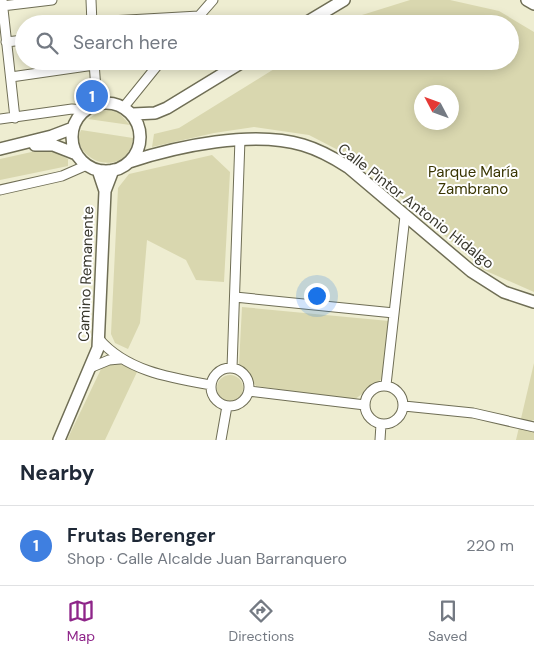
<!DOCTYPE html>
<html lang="en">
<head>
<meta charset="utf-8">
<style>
  body { margin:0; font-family:"DM Sans",sans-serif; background:#f2f2f3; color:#1f2937 }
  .compass { position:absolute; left:414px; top:85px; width:45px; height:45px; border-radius:50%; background:#fff; box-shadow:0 2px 12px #0003; rotate:311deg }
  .you { position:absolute; left:316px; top:295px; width:18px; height:18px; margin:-12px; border:4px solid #fff; border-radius:50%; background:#1a73e8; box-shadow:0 0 0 8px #1a73e833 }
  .badge { display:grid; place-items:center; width:32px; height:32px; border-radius:50%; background:#8e2589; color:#fff; font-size:16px; font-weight:700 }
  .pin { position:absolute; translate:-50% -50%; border:2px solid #fff; box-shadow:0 1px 5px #0006 }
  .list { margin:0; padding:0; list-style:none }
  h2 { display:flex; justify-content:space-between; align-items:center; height:65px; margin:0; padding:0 20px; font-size:21px }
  h2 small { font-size:16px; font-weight:400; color:#747a83 }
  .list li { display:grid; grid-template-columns:32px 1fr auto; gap:15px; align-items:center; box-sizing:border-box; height:80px; padding:0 20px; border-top:1px solid #e0e1e3 }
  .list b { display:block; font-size:19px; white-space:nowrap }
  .list p { margin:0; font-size:16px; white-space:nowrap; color:#747a83 }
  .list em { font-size:16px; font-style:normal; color:#747a83 }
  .icon { flex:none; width:28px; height:28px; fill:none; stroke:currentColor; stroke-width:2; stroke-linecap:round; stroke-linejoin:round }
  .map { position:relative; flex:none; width:534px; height:440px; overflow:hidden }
  .search { position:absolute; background:#fff; box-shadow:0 2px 12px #0003; left:15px; right:15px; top:15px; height:55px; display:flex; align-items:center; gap:12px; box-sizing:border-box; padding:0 18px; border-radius:28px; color:#747a83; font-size:19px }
  .sheet { height:145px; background:#fff }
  nav { display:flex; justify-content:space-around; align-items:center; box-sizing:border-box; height:70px; border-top:1px solid #e0e1e3; background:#fff; font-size:14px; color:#747a83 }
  nav a { display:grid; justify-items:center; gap:2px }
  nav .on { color:#8e2589 }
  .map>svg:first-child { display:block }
  .green { fill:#d9d7af; fill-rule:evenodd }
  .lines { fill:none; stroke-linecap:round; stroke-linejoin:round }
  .minor-casing { stroke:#6f6e55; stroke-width:11 }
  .tertiary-casing { stroke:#6f6e55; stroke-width:14 }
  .minor { stroke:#fff; stroke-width:9 }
  .tertiary { stroke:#fff; stroke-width:11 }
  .labels { text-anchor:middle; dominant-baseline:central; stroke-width:4; stroke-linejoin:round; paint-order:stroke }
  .park-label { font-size:15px; fill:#393502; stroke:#fff }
  .street-label { font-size:15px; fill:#38372c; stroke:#fff }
</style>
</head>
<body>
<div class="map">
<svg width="534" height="440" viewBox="0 0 534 440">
  <rect width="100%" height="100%" fill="#eeedd1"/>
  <path class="green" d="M410 0H450L499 11 534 32V292L484 270 374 174 338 150 309 135 254 127 214 133 152 147 154 134 179 128 287 61H510V24H347L362 15ZM422 92H452V122H422Z
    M109 110 119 113 130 125 88 119 100 111Z
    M81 130 133 138C127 182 68 160 81 130Z
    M51 150 68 159V166L0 180V159L36 151Z
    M212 155 230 172 224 282 196 280 186 260 147 240 140 323 128 349 115 343 111 334 118 188 129 174Z
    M242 307 389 321 383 378 354 400 256 386 239 364Z
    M115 361 137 372 105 440H67L102 367Z
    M534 363V420L530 421 528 428 534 432V440H516Z
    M217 388a13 13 0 1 1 26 0a13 13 0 1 1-26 0Z"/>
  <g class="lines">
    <defs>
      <path id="minor" d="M2 0 15 118
        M91 0 92 24
        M2 6 52 0
        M92 22 199 16
        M192 24 213 0
        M6 42 24 40
        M94 62 97 104
        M11 77 94 65
        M123 108 161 61
        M0 119 72 109 84 110
        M0 190 62 176 87 165
        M235 297 394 313
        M99 339C126 371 171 378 211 385
        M92 367 109 360 120 359
        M211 387a19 19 0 1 1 38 0a19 19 0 1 1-38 0Z
        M232 368 240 139
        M386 385 405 216
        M365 405a19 19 0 1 1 38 0a19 19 0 1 1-38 0Z
        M249 391 365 405
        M404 406 473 413 534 427
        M221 440 227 406
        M380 440 381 424"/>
      <path id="tertiary" d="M527 0 534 4
        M304 24 344 0
        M72 137a34 34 0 1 1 68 0a34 34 0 1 1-68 0Z
        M133 114 155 113 167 108 244 61
        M35 145H53L76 154
        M0 149 52 136 73 128
        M129 162C178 146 253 130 303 145 320 150 334 158 348 167L471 271 504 292 534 302
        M98 170 105 191 113 170
        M59 440 98 348 105 191"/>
    </defs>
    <use href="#minor" class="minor-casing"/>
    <use href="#tertiary" class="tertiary-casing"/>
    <use href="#minor" class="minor"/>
    <use href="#tertiary" class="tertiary"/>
  </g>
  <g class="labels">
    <g class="park-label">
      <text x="473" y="172">Parque María<tspan x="473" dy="17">Zambrano</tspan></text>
    </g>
    <g class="street-label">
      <text transform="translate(416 206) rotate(38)">Calle Pintor Antonio Hidalgo</text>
      <text transform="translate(86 274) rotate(-88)">Camino Remanente</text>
    </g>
  </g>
</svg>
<svg class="compass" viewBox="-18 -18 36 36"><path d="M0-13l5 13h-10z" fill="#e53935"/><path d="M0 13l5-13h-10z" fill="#747a83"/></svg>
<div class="you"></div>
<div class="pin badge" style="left:92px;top:96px;background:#3f7fe0">1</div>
<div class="search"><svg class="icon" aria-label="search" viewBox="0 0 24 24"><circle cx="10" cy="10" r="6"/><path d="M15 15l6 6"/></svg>Search here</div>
</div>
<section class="sheet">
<h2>Nearby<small></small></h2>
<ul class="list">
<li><span class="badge" style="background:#3f7fe0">1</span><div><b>Frutas Berenger</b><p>Shop · Calle Alcalde Juan Barranquero</p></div><em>220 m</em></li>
</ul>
</section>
<nav>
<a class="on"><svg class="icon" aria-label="map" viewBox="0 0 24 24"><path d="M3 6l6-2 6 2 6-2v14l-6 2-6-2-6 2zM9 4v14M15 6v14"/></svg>Map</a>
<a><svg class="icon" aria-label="directions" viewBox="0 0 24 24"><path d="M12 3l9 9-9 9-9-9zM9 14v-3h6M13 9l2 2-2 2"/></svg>Directions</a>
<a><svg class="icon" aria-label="saved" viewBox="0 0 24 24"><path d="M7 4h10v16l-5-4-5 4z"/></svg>Saved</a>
</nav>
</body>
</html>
